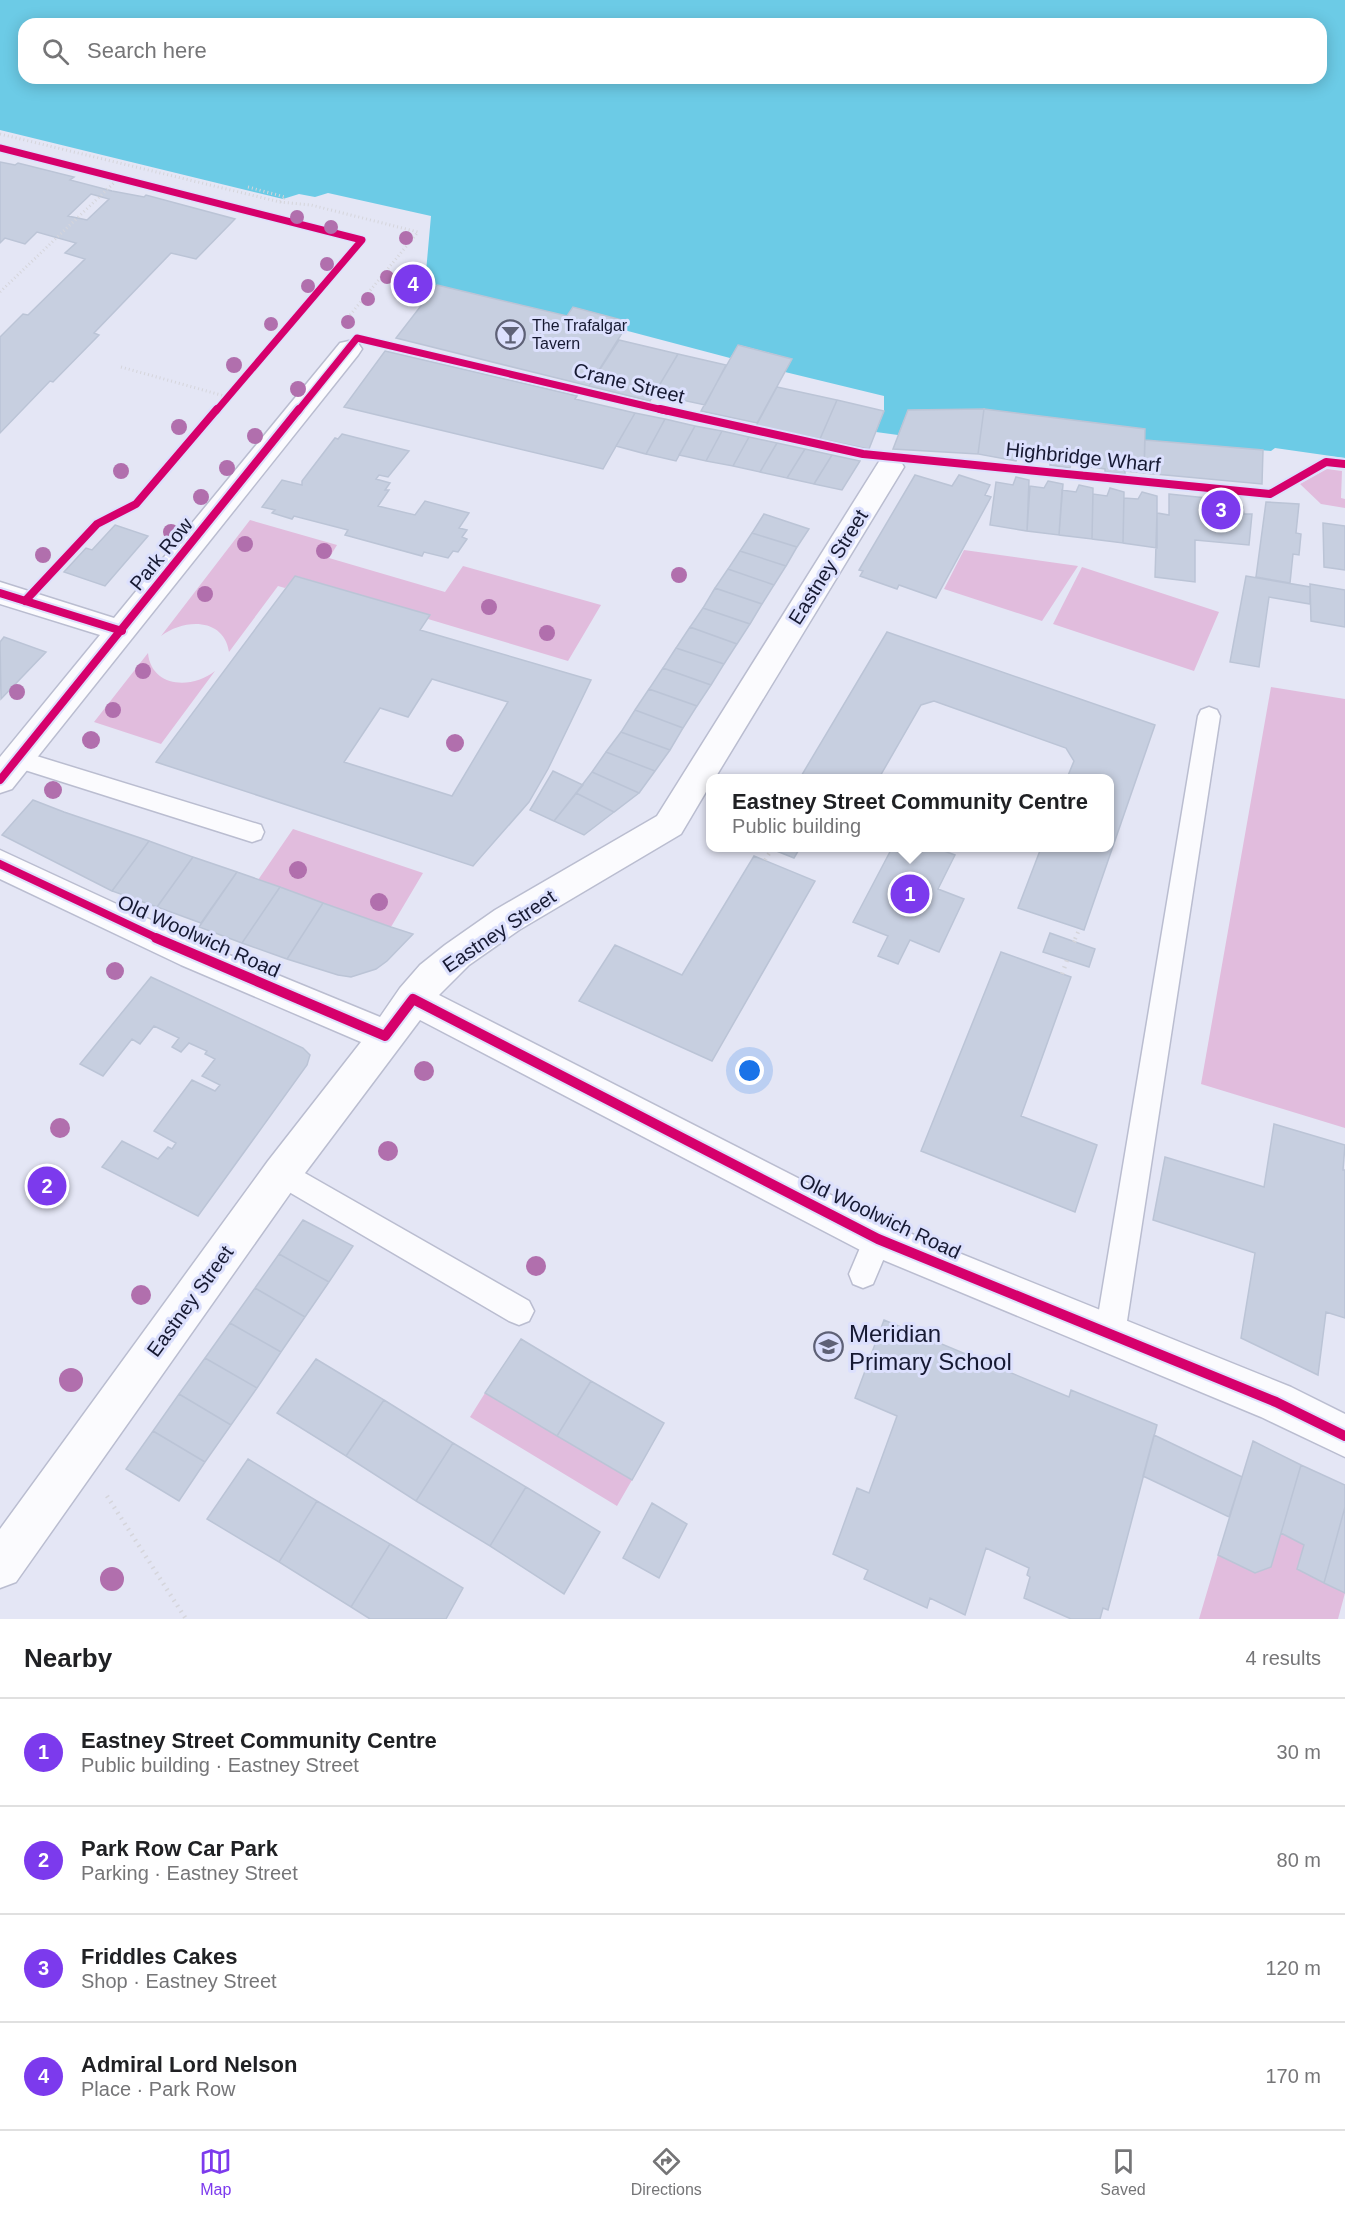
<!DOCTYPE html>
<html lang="en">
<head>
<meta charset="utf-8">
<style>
  body { margin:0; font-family:Arial,sans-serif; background:#f2f2f2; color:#202124 }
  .you { position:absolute; left:750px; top:1071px; width:21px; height:21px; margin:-15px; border:4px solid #fff; border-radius:50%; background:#1a73e8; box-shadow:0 0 0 9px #1a73e833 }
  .badge { display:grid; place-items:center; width:39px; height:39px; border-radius:50%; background:#7c3aed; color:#fff; font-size:20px; font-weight:700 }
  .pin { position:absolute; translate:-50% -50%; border:3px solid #fff; box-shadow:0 2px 6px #0006 }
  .popup { position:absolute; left:706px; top:774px; width:408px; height:78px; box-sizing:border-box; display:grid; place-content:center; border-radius:12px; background:#fff; filter:drop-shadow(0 2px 4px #0005); font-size:20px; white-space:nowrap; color:#757577 }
  .popup b { font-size:22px; color:#202124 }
  .popup::after { content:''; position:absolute; left:50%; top:100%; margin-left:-12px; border:12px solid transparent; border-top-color:#fff }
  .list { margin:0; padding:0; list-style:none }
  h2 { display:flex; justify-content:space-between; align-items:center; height:78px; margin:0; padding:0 24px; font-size:26px }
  h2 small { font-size:20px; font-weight:400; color:#757577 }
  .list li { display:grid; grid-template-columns:39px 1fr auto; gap:18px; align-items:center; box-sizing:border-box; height:108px; padding:0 24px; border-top:2px solid #e0e0e0 }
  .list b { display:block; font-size:22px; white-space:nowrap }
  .list p { margin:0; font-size:20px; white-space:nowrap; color:#757577 }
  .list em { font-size:20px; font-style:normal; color:#757577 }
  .icon { flex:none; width:33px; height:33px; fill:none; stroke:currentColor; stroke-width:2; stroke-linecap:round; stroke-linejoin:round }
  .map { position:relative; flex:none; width:1345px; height:1619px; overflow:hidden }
  .search { position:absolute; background:#fff; box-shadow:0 3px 15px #0003; left:18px; right:18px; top:18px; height:66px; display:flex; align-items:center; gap:15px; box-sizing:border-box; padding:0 21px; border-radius:18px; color:#757577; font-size:22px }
  .sheet { height:510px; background:#fff }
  nav { display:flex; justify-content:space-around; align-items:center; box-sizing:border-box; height:84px; border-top:2px solid #e0e0e0; background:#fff; font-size:16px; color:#757577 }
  nav a { display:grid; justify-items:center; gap:3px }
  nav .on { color:#7c3aed }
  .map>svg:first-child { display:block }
  .green { fill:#e1bcdd }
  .water { fill:#6ccbe6; fill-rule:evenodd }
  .building { fill:#c7cfe0; stroke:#bbc4d6; stroke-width:1.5; fill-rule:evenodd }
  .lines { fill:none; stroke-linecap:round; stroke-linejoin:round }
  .lane-casing { stroke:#babdd0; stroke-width:3 }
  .street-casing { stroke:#babdd0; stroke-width:3 }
  .path-far2 { stroke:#d5d5db; stroke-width:3; stroke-dasharray:1 3; stroke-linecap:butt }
  .path-far1 { stroke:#d5d5db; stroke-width:4; stroke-dasharray:1.5 4.5; stroke-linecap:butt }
  .path { stroke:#d5d5db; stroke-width:4.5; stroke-dasharray:1.5 5; stroke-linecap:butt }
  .lane { fill:#fbfbfe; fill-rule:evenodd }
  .street { fill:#fbfbfe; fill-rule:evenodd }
  .cycleway-far2-casing { stroke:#dce0fd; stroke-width:10 }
  .cycleway-far1-casing { stroke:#dce0fd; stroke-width:12 }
  .cycleway-casing { stroke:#dce0fd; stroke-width:14 }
  .cycleway-far2 { stroke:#d6006c; stroke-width:7 }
  .cycleway-far1 { stroke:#d6006c; stroke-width:8 }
  .cycleway { stroke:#d6006c; stroke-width:10 }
  .tree { fill:#b16fad }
  .labels { text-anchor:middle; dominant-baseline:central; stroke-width:6; stroke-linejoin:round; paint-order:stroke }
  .far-poi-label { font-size:16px; fill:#161932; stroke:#dce0fd; text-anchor:start }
  .street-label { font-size:20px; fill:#161932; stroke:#dce0fd }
  .near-poi-label { font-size:24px; fill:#161932; stroke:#dce0fd; text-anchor:start }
</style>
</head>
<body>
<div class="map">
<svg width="1345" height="1619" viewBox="0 0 1345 1619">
  <rect width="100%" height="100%" fill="#e4e6f5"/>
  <path class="green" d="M1327 469 1342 471 1341 498 1345 499V508L1321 504 1300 484Z
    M250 520 337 545 329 558 445 592 463 566 601 605 568 661 428 619 429 615 296 576 285 588 278 586 229 652C224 618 185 618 161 636Z
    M964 550 1078 566 1042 621 944 589Z
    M1082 567 1219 612 1194 671 1053 624Z
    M148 653C151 687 191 690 215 671L161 744 94 722Z
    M1271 687 1345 699V1128L1201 1084Z
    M293 829 423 873 391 927 258 880Z
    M485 1393 632 1480 617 1506 470 1417Z
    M1281 1533 1304 1545 1297 1569 1345 1593 1338 1619H1199L1218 1555 1255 1573 1271 1567Z"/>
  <path class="water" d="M0 0H1345V458L1275 448 1271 451 1145 440V429L984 409 908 410 898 435 876 432 884 411V396L785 372 792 359 739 345 730 358 624 330 629 322 573 307 567 316 425 283 431 216 328 193 315 197 299 194 283 199 0 130ZM24 24H1321V78H24Z"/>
  <path class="building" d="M0 162 15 165 18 163 74 177 70 180 112 191 144 197 146 195 235 219 196 259 171 253 94 333 99 335 53 382 50 381 0 433V337L23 314 28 315 85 259 65 253 76 243 37 232 25 244 5 238 0 243ZM91 194 109 199 87 220 68 216Z
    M437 285 567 316 573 307 629 322 589 386 396 338Z
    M619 340 678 354 650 401 589 386Z
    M738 345 792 359 757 423 701 411Z
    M385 351 577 396 575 399 635 413 603 469 344 407Z
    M678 354 726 365 705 405 654 394Z
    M777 387 837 400 820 439 756 426Z
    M837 400 884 411 869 449 820 439Z
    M984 409 978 454 893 449 908 410Z
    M984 409 1145 429 1144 473 1125 471V474L1105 472V469L1071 464 1070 468 1050 465V462L1017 458 1016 461 978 454Z
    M635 413 665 419 646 454 616 446Z
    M665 419 695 426 676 461 646 454Z
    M695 426 722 431 706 461 679 455Z
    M722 431 749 437 733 466 706 461Z
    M342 434 409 451 388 477 379 475 376 479 390 483 385 490H389L378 506 415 515 425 501 469 513 459 528 467 530 462 537 467 539 458 552 453 551 448 558 424 552 422 556 345 535 348 530 294 516 292 519 272 513 275 510 262 507 282 480 302 485V481L335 438 338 439Z
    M749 437 777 443 760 472 733 466Z
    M1145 440 1263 450 1262 484 1144 473Z
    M777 443 805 449 787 478 760 472Z
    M805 449 832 455 814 484 787 478Z
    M832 455 860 461 842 490 814 484Z
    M915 475 952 486 959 475 990 485 985 495 991 497 936 598 899 585 897 589 860 576 863 571 859 570Z
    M1016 477 1029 480 1027 531 990 525 996 482 1013 485Z
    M1048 481 1063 484 1059 535 1027 531 1030 486 1044 488Z
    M1079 485 1093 488 1092 539 1059 535 1062 490 1076 492Z
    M1110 488 1124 492 1123 543 1092 539 1093 494 1107 496Z
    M1142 492 1157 496V548L1123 543 1124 498 1138 499Z
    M1169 494 1216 499 1217 504 1243 507 1244 514H1252L1249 545 1195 540V582L1155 577 1157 513 1169 515Z
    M1266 502 1299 504 1296 533 1301 534 1299 555 1293 554 1290 583 1256 577Z
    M764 514 809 529 797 547 752 533Z
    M1323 523 1345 526V570L1324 567Z
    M115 525 148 536 105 586 64 572 86 548 92 550Z
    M752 533 797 547 786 566 740 551Z
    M740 551 786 566 774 585 728 569Z
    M728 569 774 585 762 604 715 588Z
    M295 576 430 615 420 630 591 680 548 769 529 802 473 866 156 762ZM432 679 508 702 452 796 344 762 380 708 408 717Z
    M1246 576 1310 587V604L1269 597 1259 667 1230 662Z
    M1310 584 1345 590V627L1311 621Z
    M715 588 762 604 750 624 703 608Z
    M703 608 750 624 737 644 690 627Z
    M690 627 737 644 724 664 676 648Z
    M887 632 1155 725 1084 930 1018 908 1041 848H1110V778H1067L1074 761 1066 748 934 701 921 705 879 778H800Z
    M4 637 46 652 1 699 0 642Z
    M676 648 724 664 711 685 663 668Z
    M663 668 711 685 697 706 649 689Z
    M649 689 697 706 683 728 635 710Z
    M635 710 683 728 670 750 621 732Z
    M621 732 670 750 655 771 606 752Z
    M606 752 655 771 639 793 592 772Z
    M553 771 583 785 554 821 530 810Z
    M592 772 639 793 614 812 576 793Z
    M576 793 614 812 584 835 554 821Z
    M33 800 64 812 149 841 112 891 2 835Z
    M149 841 193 857 157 907 112 891Z
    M769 848H800L794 858Z
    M892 848H936L955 855 938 889 964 899 939 952 910 940 898 964 878 956 888 936 853 922Z
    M754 856 815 881 712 1061 579 1001 615 945 682 975Z
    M193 857 237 872 201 923 157 907Z
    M237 872 280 887 242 943 199 927Z
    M280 887 323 903 287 959 242 943Z
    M323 903 391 927 413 934 387 961 376 969 351 977 338 975 287 959Z
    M1050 933 1095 949 1089 967 1043 952Z
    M1001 952 1071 977 1021 1116 1097 1145 1075 1212 921 1151Z
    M151 977 303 1048 310 1055 307 1065 198 1216 102 1167 122 1141 158 1159 168 1147 172 1149 176 1143 154 1131 192 1080 215 1091 220 1085 202 1076 215 1059 205 1054 207 1051 189 1043 181 1052 172 1047 179 1038 154 1026 140 1044 132 1039 103 1076 80 1064Z
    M1274 1124 1345 1145 1343 1170H1345V1318L1326 1312 1318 1375 1241 1338 1255 1253 1153 1220 1165 1157 1264 1187Z
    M303 1220 353 1246 329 1282 279 1254Z
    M279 1254 329 1282 305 1317 255 1288Z
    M255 1288 305 1317 281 1352 230 1323Z
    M884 1320 1069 1397 1071 1390 1157 1425 1108 1610 1103 1608 1100 1619H1071L1024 1598 1030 1577 1027 1575 1029 1568 986 1548 965 1615 930 1598 927 1608 864 1579 868 1570 833 1554 857 1488 869 1493 897 1416 855 1398Z
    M230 1323 281 1352 257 1388 205 1358Z
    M521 1339 591 1381 557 1436 485 1393Z
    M205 1358 257 1388 231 1425 179 1394Z
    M316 1359 384 1400 346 1456 277 1413Z
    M591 1381 664 1423 632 1480 557 1436Z
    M179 1394 231 1425 205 1462 153 1431Z
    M384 1400 453 1443 416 1501 346 1456Z
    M153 1431 205 1462 179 1501 126 1469Z
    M1154 1435 1242 1477 1229 1517 1143 1476Z
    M1253 1441 1301 1465 1271 1567 1255 1573 1218 1555Z
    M453 1443 526 1487 490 1546 416 1501Z
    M248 1459 317 1501 279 1562 207 1519Z
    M1301 1465 1345 1485V1507L1324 1583 1297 1569 1304 1545 1281 1533Z
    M526 1487 600 1532 564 1594 490 1546Z
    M317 1501 390 1544 351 1607 279 1562Z
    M652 1503 687 1524 659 1578 623 1558Z
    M1345 1507V1593L1324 1583Z
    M390 1544 463 1588 446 1619H370L351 1607Z"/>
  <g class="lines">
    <defs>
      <path id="lane" d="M1209 707 1217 710 1220 716 1125 1334 1120 1344 1110 1348 1100 1344 1095 1334 1198 716 1201 710Z
        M17 750 261 825 264 832 261 839 252 842 9 765 5 759 9 753Z
        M282 1160 529 1301 534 1311 529 1321 519 1325 509 1321 272 1182 268 1173 272 1164Z
        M878 1226 888 1229 892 1239 873 1284 863 1288 853 1284 849 1274 868 1229Z"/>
      <path id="street" d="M349 341 358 343 362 349 358 355 12 789 0 793V757L100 635 0 604V582L114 618 340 343Z
        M890 458 900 460 904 467 715 778H710V785L681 834 519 930 469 965 439 995 892 1226 1291 1387 1345 1414V1457L1261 1417 864 1252 420 1020 296 1185 16 1582 0 1588V1529L268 1161 361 1042 181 965 0 879V850L205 945 380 1017 400 988 420 965 445 945 495 910 657 816 880 460Z"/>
    </defs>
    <use href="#lane" class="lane-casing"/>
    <use href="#street" class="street-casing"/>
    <path class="path-far2" d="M0 134 280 202 311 205 418 232 350 315
      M248 187 285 197 280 202
      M0 292 119 178
      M121 367 228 397"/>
    <path class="path-far1" d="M765 860 772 849
      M1075 939 1080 928"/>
    <path class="path" d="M1074 942 1076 938
      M1062 974 1067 960
      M107 1496 186 1619"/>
    <use href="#lane" class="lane"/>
    <use href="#street" class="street"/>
    <defs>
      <path id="cycleway-far2" d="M0 148 362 240 216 411
        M298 411 357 338 667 411"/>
      <path id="cycleway-far1" d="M660 409 863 454 1270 494 1326 462 1345 464
        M0 593 122 631
        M25 601 97 524 136 504 217 409
        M0 780 299 409
        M0 864 159 939"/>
      <path id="cycleway" d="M156 938 385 1036 413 999 878 1239 1276 1402 1345 1436"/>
    </defs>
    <use href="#cycleway-far2" class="cycleway-far2-casing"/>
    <use href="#cycleway-far1" class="cycleway-far1-casing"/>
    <use href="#cycleway" class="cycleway-casing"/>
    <use href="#cycleway-far2" class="cycleway-far2"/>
    <use href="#cycleway-far1" class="cycleway-far1"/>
    <use href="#cycleway" class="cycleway"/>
  </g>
  <g class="tree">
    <circle cx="297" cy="217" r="7"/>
    <circle cx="331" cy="227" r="7"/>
    <circle cx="406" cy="238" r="7"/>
    <circle cx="327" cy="264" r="7"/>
    <circle cx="387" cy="277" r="7"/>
    <circle cx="308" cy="286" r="7"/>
    <circle cx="368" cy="299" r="7"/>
    <circle cx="348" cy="322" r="7"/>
    <circle cx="271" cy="324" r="7"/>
    <circle cx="234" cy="365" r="8"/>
    <circle cx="298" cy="389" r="8"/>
    <circle cx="179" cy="427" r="8"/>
    <circle cx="255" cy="436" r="8"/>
    <circle cx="227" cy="468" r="8"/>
    <circle cx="121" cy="471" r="8"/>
    <circle cx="201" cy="497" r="8"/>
    <circle cx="171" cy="532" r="8"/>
    <circle cx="245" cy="544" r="8"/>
    <circle cx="324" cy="551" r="8"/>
    <circle cx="43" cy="555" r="8"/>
    <circle cx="679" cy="575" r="8"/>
    <circle cx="205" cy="594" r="8"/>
    <circle cx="489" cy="607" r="8"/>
    <circle cx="547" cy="633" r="8"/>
    <circle cx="143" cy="671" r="8"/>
    <circle cx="17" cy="692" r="8"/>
    <circle cx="113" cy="710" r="8"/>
    <circle cx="91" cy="740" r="9"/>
    <circle cx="455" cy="743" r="9"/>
    <circle cx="53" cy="790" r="9"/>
    <circle cx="298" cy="870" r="9"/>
    <circle cx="379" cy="902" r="9"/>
    <circle cx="115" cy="971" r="9"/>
    <circle cx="424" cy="1071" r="10"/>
    <circle cx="60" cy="1128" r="10"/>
    <circle cx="388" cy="1151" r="10"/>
    <circle cx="536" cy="1266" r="10"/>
    <circle cx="141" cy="1295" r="10"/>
    <circle cx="71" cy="1380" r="12"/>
    <circle cx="112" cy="1579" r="12"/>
  </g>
  <defs>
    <symbol id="bar-ring" viewBox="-11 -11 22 22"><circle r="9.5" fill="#dce0fd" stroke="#5e6176" stroke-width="1.5"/><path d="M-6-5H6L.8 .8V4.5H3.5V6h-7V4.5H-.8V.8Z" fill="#5e6176"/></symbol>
    <symbol id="school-ring" viewBox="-11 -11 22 22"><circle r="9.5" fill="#dce0fd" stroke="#5e6176" stroke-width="1.5"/><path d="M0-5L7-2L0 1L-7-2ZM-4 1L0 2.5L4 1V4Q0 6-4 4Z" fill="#5e6176"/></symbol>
  </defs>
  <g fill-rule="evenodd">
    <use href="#bar-ring" x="494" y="318" width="33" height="33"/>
    <use href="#school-ring" x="812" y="1330" width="33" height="33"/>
  </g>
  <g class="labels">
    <g class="far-poi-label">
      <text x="532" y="325">The Trafalgar<tspan x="532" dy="18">Tavern</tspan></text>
    </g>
    <g class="street-label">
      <text transform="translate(629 383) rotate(14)">Crane Street</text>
      <text transform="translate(1083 457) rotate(6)">Highbridge Wharf</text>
      <text transform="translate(161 554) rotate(-51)">Park Row</text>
      <text transform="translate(828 567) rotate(-58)">Eastney Street</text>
      <text transform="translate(499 931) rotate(-34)">Eastney Street</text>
      <text transform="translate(199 936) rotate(24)">Old Woolwich Road</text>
      <text transform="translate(880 1216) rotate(25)">Old Woolwich Road</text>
      <text transform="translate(190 1301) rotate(-54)">Eastney Street</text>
    </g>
    <g class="near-poi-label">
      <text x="849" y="1333">Meridian<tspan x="849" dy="28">Primary School</tspan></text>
    </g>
  </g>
</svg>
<div class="you"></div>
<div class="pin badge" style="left:910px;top:894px">1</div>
<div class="popup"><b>Eastney Street Community Centre</b>Public building</div>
<div class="pin badge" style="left:47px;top:1186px">2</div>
<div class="pin badge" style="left:1221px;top:510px">3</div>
<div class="pin badge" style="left:413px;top:284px">4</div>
<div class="search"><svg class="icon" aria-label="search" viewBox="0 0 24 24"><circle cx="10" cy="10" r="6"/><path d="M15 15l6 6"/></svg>Search here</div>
</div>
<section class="sheet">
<h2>Nearby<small>4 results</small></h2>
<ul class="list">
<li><span class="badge">1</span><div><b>Eastney Street Community Centre</b><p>Public building · Eastney Street</p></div><em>30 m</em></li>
<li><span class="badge">2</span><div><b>Park Row Car Park</b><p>Parking · Eastney Street</p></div><em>80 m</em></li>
<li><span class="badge">3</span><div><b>Friddles Cakes</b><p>Shop · Eastney Street</p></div><em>120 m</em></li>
<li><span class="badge">4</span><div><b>Admiral Lord Nelson</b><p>Place · Park Row</p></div><em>170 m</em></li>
</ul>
</section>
<nav>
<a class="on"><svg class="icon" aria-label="map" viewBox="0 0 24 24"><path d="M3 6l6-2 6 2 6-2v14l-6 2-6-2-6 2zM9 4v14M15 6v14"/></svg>Map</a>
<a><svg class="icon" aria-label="directions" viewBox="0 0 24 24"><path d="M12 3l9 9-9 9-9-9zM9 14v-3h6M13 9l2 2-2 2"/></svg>Directions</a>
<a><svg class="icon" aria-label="saved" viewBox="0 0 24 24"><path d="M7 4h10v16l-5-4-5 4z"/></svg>Saved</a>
</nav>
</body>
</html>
